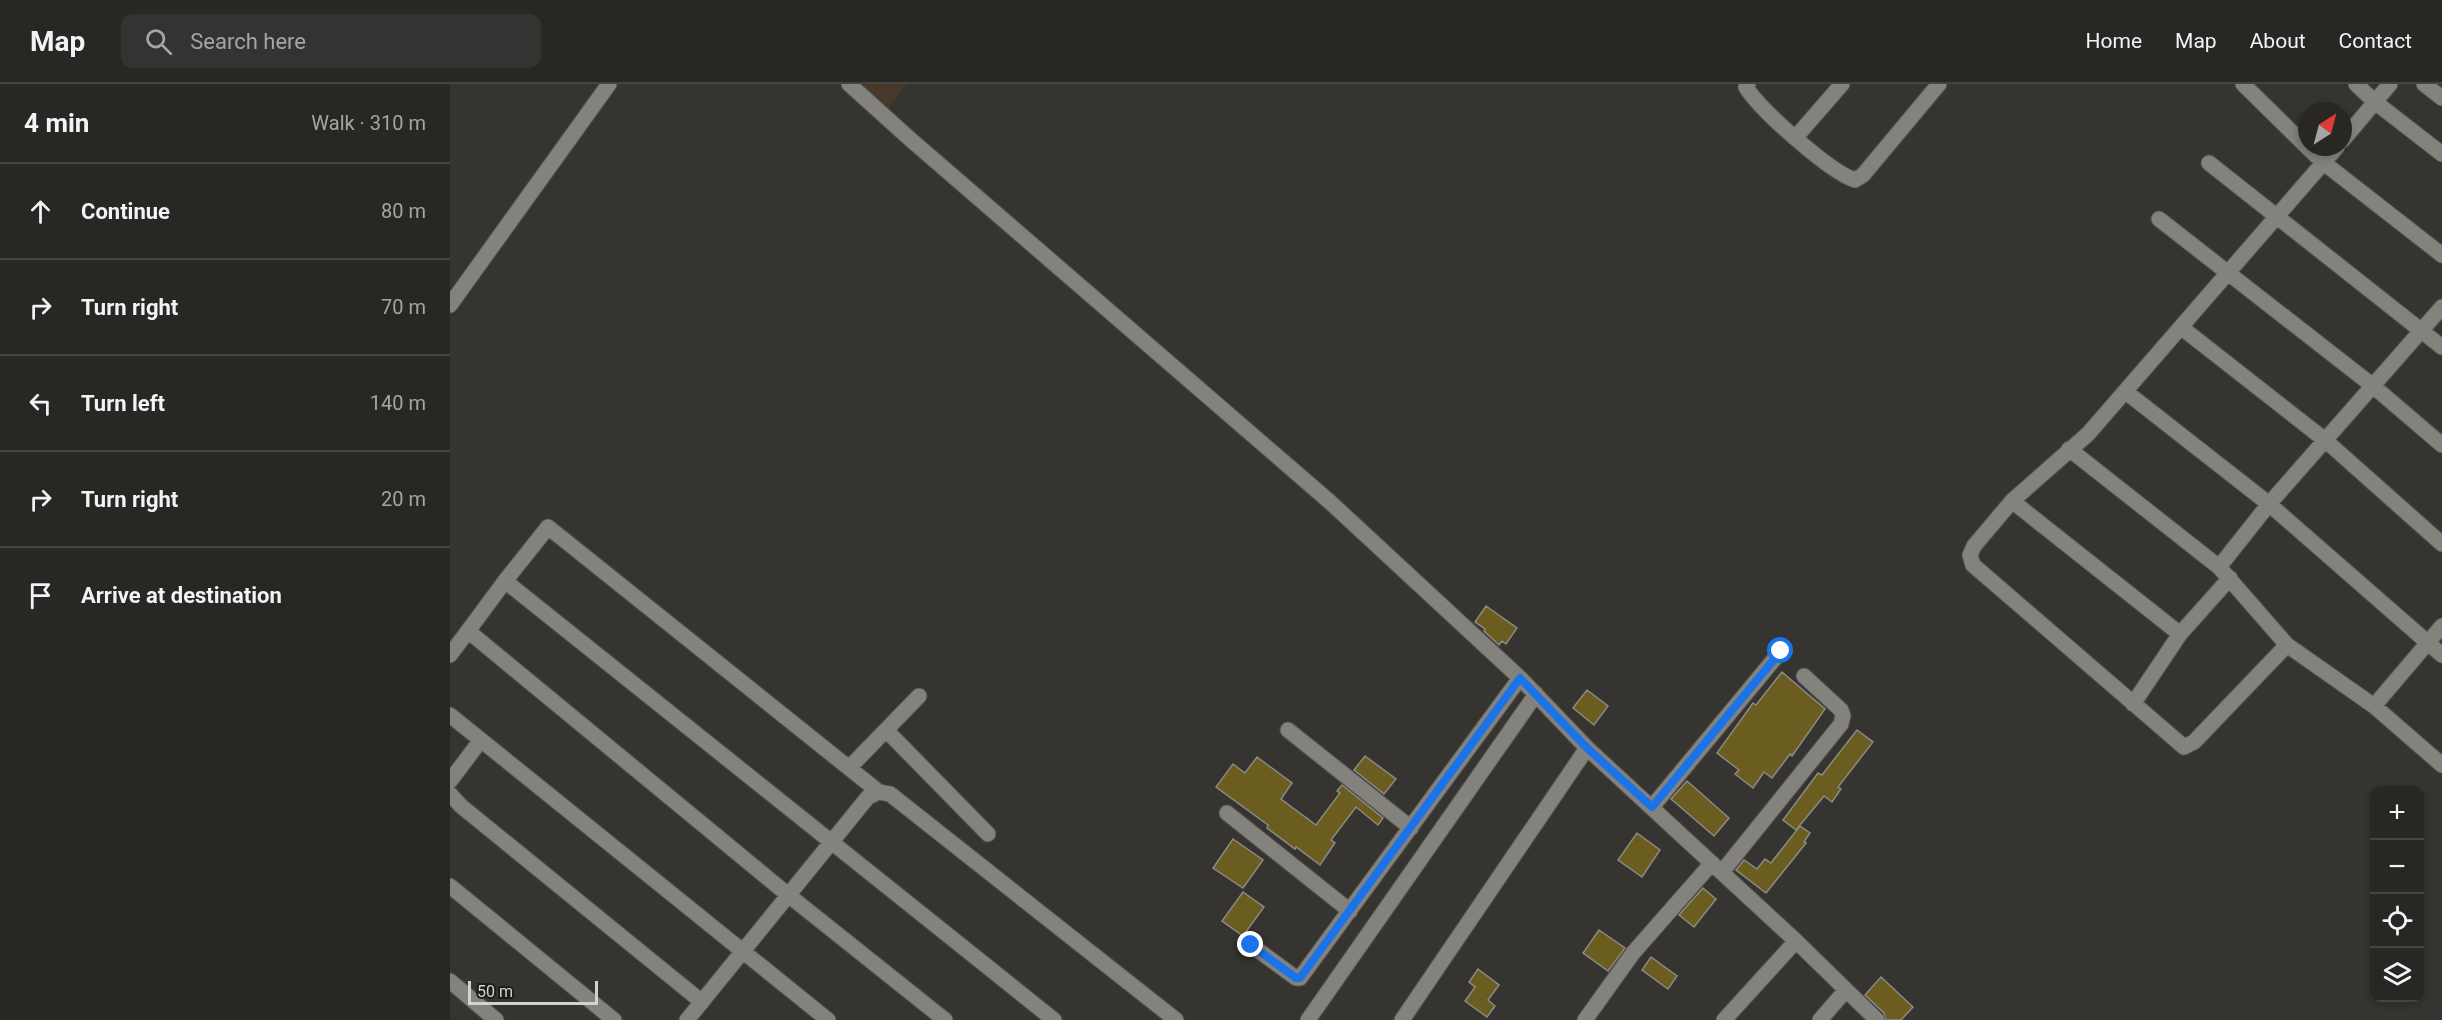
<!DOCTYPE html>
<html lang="en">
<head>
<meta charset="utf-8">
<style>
  body { margin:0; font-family:Roboto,sans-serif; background:#343331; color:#f1f3f6 }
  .controls { position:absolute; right:18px; bottom:18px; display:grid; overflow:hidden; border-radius:12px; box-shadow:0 3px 9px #0003 }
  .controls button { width:54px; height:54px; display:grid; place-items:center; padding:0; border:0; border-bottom:2px solid #444441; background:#282724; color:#f1f3f6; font:30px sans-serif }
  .compass { position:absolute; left:1848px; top:18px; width:54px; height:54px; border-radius:50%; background:#282724; box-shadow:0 3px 9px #0003; rotate:36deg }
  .scale { position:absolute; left:18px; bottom:15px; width:130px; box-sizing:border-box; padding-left:6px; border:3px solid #d3d2cf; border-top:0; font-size:16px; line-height:21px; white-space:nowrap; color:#d3d2cf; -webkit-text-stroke:4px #1c1c1a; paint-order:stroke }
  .stop { position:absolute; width:18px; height:18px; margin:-14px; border:4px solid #1a73e8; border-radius:50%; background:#fff }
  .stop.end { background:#1a73e8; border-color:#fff; box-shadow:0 2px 6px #0008 }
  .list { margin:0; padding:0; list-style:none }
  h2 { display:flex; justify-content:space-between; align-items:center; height:78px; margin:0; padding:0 24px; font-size:26px }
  h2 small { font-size:20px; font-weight:400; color:#a5a5a6 }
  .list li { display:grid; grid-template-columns:39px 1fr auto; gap:18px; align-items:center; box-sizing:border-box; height:96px; padding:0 24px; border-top:2px solid #444441 }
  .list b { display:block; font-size:22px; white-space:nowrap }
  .list em { font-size:20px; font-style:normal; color:#a5a5a6 }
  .icon { flex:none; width:33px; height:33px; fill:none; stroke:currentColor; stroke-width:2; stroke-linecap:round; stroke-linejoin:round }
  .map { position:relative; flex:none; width:1992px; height:936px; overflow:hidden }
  header { display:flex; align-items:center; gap:36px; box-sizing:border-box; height:84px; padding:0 30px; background:#282724; border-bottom:2px solid #444441 }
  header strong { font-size:28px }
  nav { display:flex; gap:33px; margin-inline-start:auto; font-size:21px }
  .search { width:420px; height:54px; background:#343331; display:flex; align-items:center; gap:15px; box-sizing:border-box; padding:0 21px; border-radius:12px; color:#a5a5a6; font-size:22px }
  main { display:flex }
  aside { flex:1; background:#282724 }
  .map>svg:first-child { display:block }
  .industrial { fill:#47382b }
  .building { fill:#6b5d20; stroke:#8c8a85; stroke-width:1.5 }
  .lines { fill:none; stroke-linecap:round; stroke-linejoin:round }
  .minor-casing { stroke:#54534f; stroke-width:17 }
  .minor { stroke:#83827d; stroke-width:15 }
  .route { stroke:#1a73e8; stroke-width:8 }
</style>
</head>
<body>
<header>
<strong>Map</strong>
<div class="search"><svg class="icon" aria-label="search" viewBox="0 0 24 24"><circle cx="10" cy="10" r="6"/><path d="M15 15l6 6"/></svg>Search here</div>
<nav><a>Home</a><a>Map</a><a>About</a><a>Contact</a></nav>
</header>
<main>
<aside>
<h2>4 min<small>Walk · 310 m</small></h2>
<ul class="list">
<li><svg class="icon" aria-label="ahead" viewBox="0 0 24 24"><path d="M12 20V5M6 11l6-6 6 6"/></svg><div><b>Continue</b></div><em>80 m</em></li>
<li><svg class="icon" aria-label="right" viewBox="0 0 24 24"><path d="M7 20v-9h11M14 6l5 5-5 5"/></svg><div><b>Turn right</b></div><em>70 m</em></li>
<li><svg class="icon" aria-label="left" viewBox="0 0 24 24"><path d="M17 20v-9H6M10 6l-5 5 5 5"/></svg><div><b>Turn left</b></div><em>140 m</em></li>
<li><svg class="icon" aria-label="right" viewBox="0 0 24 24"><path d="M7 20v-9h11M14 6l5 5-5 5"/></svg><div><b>Turn right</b></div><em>20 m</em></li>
<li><svg class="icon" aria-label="arrive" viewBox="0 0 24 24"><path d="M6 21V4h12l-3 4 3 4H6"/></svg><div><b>Arrive at destination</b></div></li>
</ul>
</aside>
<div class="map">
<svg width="1992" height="936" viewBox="0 0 1992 936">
  <rect width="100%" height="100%" fill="#353430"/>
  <path class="industrial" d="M409 0H457L437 26Z"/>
  <path class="building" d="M1036 522 1067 544 1056 560 1052 557 1049 561 1034 547 1035 545 1025 538Z
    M1332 588 1375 625 1342 672 1340 670 1322 694 1314 688 1303 704 1285 690 1289 686 1267 669 1303 619 1306 621Z
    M1137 606 1158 622 1144 641 1123 624Z
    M1407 646 1423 658 1388 703 1391 705 1382 718 1374 712 1346 746 1333 736 1368 689 1372 691Z
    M915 672 946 695 934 710 904 686Z
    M807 673 842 699 831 715 866 741 890 709 887 707 892 701 933 734 928 741 906 723 881 756 885 759 870 781 846 763 845 765 817 744 818 741 766 703 783 680 795 689Z
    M1237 697 1279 734 1264 752 1221 715Z
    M1350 742 1360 749 1354 758 1356 759 1316 809 1286 786 1294 776 1307 785 1315 775 1321 779Z
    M1187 749 1210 766 1192 793 1168 776Z
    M783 755 813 776 793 804 763 784Z
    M1253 804 1266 815 1244 843 1229 831Z
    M793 808 814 823 793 852 772 837Z
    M1149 846 1175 864 1158 887 1133 869Z
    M1201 873 1227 892 1218 905 1192 886Z
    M1028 885 1049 901 1038 916 1045 922 1037 933 1015 917 1025 903 1019 898Z
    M1431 893 1463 923 1451 936H1436L1434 929 1415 911Z"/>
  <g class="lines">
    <defs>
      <path id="minor" d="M399 0 460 55 880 418 1070 594 1137 664 1346 857 1427 936
        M1298 0 1296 3C1310 26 1380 88 1405 96L1413 91 1489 0
        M1793 0 1857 63
        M1906 0 1925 18 1992 70
        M1974 0 1992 14
        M1346 53 1392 0
        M1893 56 1940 0
        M1857 63 1874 79 1992 171
        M1759 79 1992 263
        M1709 135 1923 302 1992 361
        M0 221 159 0
        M1732 244 1875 356 1992 460
        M1676 308 1819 420 1992 571
        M1619 365 1769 483 1837 561 1924 622 1992 681
        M1562 417 1730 550
        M1769 483 1819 420 1992 223
        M55 497 18 547 337 810 495 936
        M1837 561 1744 658 1734 663 1523 481 1520 471 1524 462 1562 417 1638 350 1887 63
        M0 571 18 547
        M1683 620 1730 550 1780 494
        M1924 622 1992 542
        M0 631 378 936
        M436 646 538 750
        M838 646 961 744
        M399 684 469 612
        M0 697 31 656
        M429 708 98 443 55 497 604 936
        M0 710 11 722 252 918
        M1202 723 1331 567
        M777 729 900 827
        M1272 788 1391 640 1393 632 1391 626 1354 592
        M0 802 164 936
        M801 861 846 894H850L1070 594
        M0 897 46 936
        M237 936 418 713 429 708 440 710 726 936
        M858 936 1086 610
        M952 936 1137 664
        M1135 936 1183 869 1262 779
        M1274 936 1346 857
        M1370 936 1396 906"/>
    </defs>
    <use href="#minor" class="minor-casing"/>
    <use href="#minor" class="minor"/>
  </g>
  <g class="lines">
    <path class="route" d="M801 861 846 894H850L1070 594 1137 664 1202 723 1331 567"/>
  </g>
</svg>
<div class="controls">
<button>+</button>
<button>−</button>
<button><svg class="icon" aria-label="locate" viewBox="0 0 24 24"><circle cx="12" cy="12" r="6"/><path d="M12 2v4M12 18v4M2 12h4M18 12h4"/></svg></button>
<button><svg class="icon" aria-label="layers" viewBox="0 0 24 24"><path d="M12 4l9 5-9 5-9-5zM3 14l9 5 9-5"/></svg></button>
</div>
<svg class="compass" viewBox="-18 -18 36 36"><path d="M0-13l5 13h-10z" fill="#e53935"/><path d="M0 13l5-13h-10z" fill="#a5a5a6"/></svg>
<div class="scale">50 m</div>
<div class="stop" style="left:1331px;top:567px"></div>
<div class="stop end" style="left:801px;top:861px"></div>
</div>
</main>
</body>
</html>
